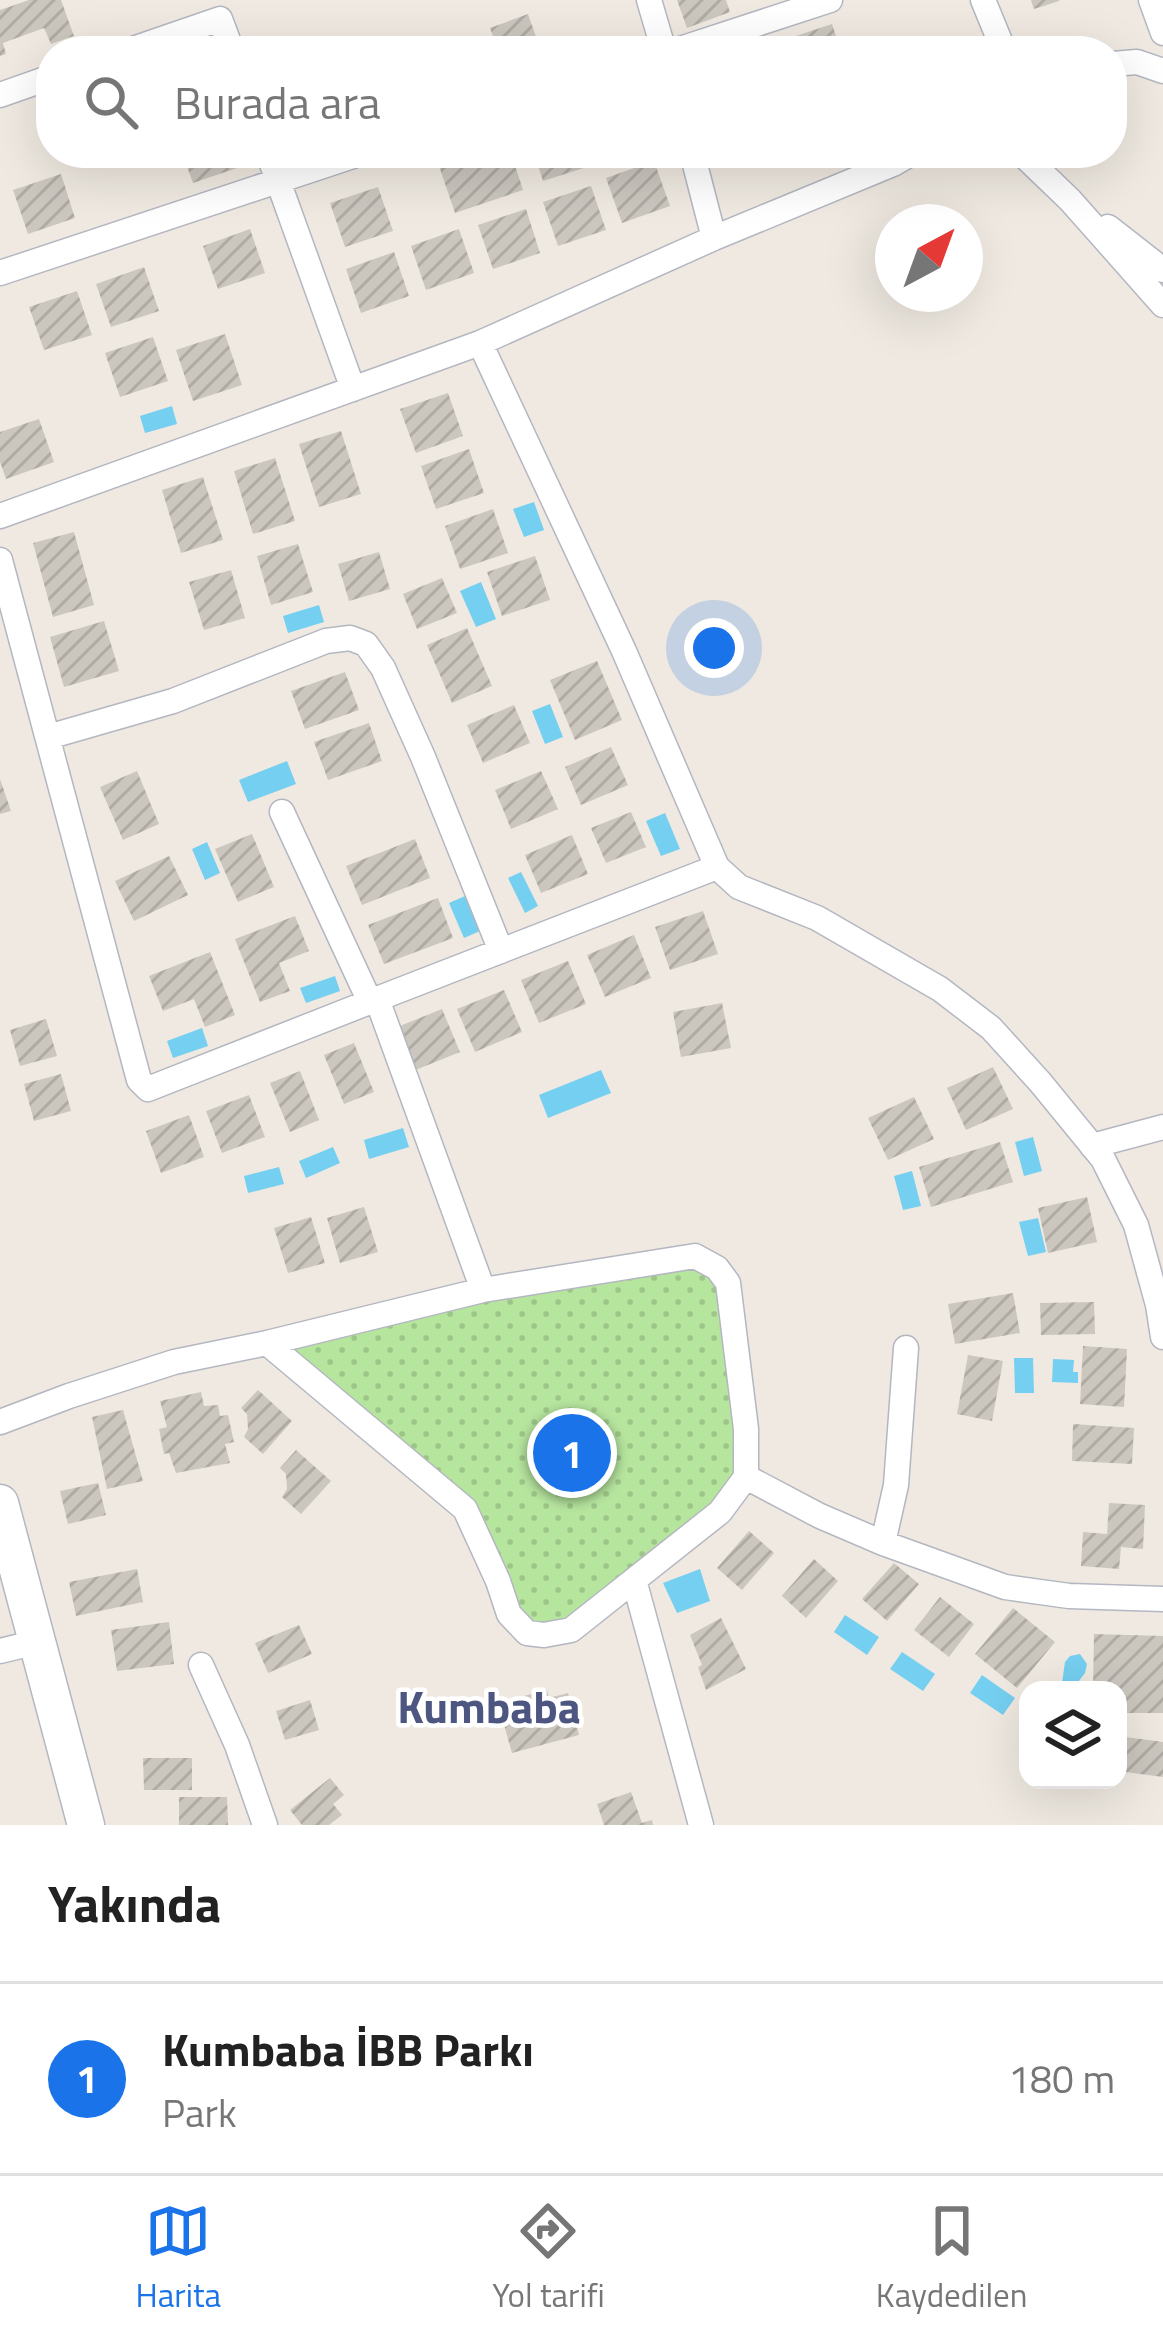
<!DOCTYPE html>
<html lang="tr">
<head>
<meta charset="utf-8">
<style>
  body { margin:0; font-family:"Titillium Web",sans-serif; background:#f2f2f2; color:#222 }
  .controls { position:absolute; right:36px; bottom:36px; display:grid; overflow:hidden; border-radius:24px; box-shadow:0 12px 48px #0002 }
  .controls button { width:108px; height:108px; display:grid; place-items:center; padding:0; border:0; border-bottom:3px solid #e0e0e0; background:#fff; color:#222; font:60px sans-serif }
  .compass { position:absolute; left:875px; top:204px; width:108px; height:108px; border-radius:50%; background:#fff; box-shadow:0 12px 48px #0002; rotate:41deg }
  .you { position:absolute; left:714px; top:648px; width:42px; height:42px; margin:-30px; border:9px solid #fff; border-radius:50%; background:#1a73e8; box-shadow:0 0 0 18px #1a73e833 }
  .badge { display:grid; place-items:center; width:78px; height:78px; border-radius:50%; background:#1a73e8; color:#fff; font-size:39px; font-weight:700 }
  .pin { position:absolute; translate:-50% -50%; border:6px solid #fff; box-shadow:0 3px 12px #0006 }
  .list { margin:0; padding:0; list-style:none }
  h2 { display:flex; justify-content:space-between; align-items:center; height:156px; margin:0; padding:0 48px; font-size:51px }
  h2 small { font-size:39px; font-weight:400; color:#767676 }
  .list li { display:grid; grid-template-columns:78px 1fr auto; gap:36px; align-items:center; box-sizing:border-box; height:192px; padding:0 48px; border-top:3px solid #e0e0e0 }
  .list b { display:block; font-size:45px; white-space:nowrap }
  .list p { margin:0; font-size:39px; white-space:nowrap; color:#767676 }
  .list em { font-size:39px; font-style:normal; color:#767676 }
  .icon { flex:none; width:66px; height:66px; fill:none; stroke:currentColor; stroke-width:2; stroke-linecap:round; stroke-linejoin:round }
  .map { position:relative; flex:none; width:1163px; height:1825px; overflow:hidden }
  .search { position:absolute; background:#fff; box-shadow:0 12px 48px #0002; left:36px; right:36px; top:36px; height:132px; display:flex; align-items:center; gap:30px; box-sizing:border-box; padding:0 42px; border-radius:48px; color:#767676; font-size:45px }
  .sheet { height:348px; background:#fff }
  nav { display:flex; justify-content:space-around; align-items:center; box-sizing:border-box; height:168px; border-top:3px solid #e0e0e0; background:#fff; font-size:33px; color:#767676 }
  nav a { display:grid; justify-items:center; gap:6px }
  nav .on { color:#1a73e8 }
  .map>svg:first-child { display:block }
  .park { fill:url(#park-dots) }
  .water { fill:#75cff0 }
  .building { fill:url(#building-hatch) }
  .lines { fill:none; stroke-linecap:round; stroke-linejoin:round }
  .street-casing { stroke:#b4b7c1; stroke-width:27 }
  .secondary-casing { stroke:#b4b7c1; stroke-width:39 }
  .street { stroke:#fff; stroke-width:24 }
  .secondary { stroke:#fff; stroke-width:36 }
  .labels { text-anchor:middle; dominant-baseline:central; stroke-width:9; stroke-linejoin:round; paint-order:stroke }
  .district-label { font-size:45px; font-weight:bold; fill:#4d5680; stroke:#fff }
</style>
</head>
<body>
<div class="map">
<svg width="1163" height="1825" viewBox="0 0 1163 1825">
  <defs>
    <pattern id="park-dots" width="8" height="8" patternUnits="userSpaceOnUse" patternTransform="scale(3)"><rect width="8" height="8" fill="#b6e59e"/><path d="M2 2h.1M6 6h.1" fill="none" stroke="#9dc588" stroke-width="1.8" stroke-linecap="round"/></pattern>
    <pattern id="building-hatch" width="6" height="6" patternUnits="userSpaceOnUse" patternTransform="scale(3)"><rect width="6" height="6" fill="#cbc7bf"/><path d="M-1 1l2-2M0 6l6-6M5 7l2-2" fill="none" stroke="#afaba4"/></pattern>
  </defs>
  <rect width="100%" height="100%" fill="#efe9e1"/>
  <path class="park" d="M695 1256 717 1268 746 1477 571 1630 527 1633 465 1509 267 1343Z"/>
  <path class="water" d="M172 406 177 424 145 433 140 416Z
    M534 502 544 530 524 537 513 509Z
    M481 582 496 619 476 627 460 591Z
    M319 605 324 622 288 633 283 616Z
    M550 704 563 737 545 744 532 711Z
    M287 761 296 784 248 802 239 780Z
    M665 813 680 849 661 856 646 821Z
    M207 842 220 873 205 880 192 849Z
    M521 872 538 906 525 913 508 878Z
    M465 896 480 931 464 938 449 903Z
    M335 976 340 991 306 1003 300 988Z
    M202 1028 208 1046 173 1058 167 1041Z
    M601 1070 611 1093 548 1118 539 1095Z
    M403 1128 409 1147 369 1159 364 1140Z
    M1033 1137 1042 1171 1024 1176 1015 1142Z
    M333 1147 340 1163 306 1178 299 1161Z
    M279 1167 284 1184 248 1193 244 1176Z
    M912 1171 921 1206 903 1210 894 1176Z
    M1038 1218 1046 1252 1028 1256 1019 1222Z
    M1014 1358H1033L1034 1393H1015Z
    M1053 1359 1074 1360 1073 1372H1078V1383L1052 1382Z
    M700 1569 710 1601 677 1613 663 1583Z
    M845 1615 879 1637 867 1655 834 1632Z
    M902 1652 935 1674 923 1691 890 1669Z
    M1080 1654 1087 1664 1085 1673 1072 1690H1051L1062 1683 1065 1662 1070 1656Z
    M982 1675 1015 1698 1003 1715 970 1693Z"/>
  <path class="building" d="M29 0H61L74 36 51 44 44 28 3 43 6 54 0 56V10Z
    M677 0H726L730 12 687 28Z
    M1031 0H1059V1L1034 9Z
    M528 14 541 51H498L490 28Z
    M832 24 841 51H788L784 40Z
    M469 40 472 51H439V50Z
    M182 153H236L240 167 193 183Z
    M459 153H511L523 190 455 213 437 160Z
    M534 153H610L612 159 543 181Z
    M654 161 670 206 622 223 606 178Z
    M61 174 75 218 28 234 13 190Z
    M591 186 606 230 558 246 543 202Z
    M378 187 393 231 345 247 330 203Z
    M526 209 540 253 493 269 478 225Z
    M250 229 265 273 218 289 203 246Z
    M459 229 474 273 426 290 411 246Z
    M394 252 409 296 361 313 346 269Z
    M144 267 159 311 111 327 96 284Z
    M77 291 92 335 44 350 29 307Z
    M225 334 242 385 193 401 176 350Z
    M153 337 168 381 120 397 105 353Z
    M448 393 463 436 416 453 400 409Z
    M39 419 54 462 6 479 0 462V432Z
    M341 431 361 494 319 507 299 444Z
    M469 449 484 493 436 509 421 466Z
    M275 458 295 521 253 534 234 471Z
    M203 477 223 540 181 553 162 490Z
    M493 509 508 553 460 569 445 526Z
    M74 532 94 605 53 617 33 543Z
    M298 544 313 592 271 605 257 556Z
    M379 552 390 589 349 601 338 564Z
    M535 556 550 600 502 616 487 572Z
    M231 570 245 618 204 630 189 582Z
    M442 578 457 613 417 629 403 594Z
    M104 621 119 671 64 687 50 637Z
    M467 628 492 686 452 703 427 645Z
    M597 661 622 720 575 740 550 680Z
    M345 672 359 710 305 729 291 691Z
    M514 705 530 743 483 763 467 725Z
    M369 723 382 761 328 780 314 742Z
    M611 747 628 785 581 805 565 767Z
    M137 771 159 824 123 840 100 787Z
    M541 771 558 809 511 829 495 790Z
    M0 779 11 811 0 814Z
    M631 812 646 847 606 863 591 828Z
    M252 834 274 887 238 902 215 849Z
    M572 835 588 874 541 893 525 855Z
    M415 839 430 878 362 905 346 866Z
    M169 856 188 895 134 921 115 881Z
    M438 898 453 938 384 964 368 925Z
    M703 911 718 954 670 970 655 927Z
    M295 916 309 951 279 963 290 991 260 1002 235 939Z
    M634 935 651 978 605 997 587 955Z
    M210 952 235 1015 205 1027 194 999 163 1011 149 976Z
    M568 961 586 1004 539 1023 521 980Z
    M504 990 522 1032 475 1052 457 1009Z
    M722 1003 731 1048 681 1057 673 1012Z
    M442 1009 460 1052 413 1071 395 1028Z
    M46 1019 57 1056 20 1066 10 1030Z
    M354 1043 374 1092 344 1104 324 1055Z
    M993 1067 1013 1109 966 1130 947 1088Z
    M300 1071 319 1120 290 1132 270 1083Z
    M61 1074 71 1111 34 1121 24 1084Z
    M249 1095 265 1137 222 1153 206 1111Z
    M914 1097 934 1139 888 1160 868 1118Z
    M189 1115 204 1157 161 1173 146 1131Z
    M1000 1142 1013 1182 931 1207 919 1167Z
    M1087 1197 1097 1242 1048 1253 1038 1208Z
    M364 1207 378 1252 340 1263 327 1218Z
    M311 1217 325 1263 288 1273 274 1228Z
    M1013 1293 1020 1333 955 1344 948 1304Z
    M1094 1302 1095 1334 1041 1335 1040 1303Z
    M1083 1346 1127 1349 1124 1407 1080 1404Z
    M968 1355 1003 1361 992 1421 957 1414Z
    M258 1390 292 1421 263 1454 244 1437 248 1429 247 1414 241 1408Z
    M201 1392 204 1406 218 1405 220 1416 228 1415 234 1442 225 1444 230 1463 176 1473 169 1453 164 1454 159 1429 167 1427 160 1401Z
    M123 1410 143 1481 107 1489 92 1417Z
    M1073 1424 1134 1428 1132 1464 1072 1461Z
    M296 1450 331 1481 301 1514 282 1497 287 1489 286 1474 280 1468Z
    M98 1483 106 1515 68 1524 60 1491Z
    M1109 1503 1145 1505 1143 1549 1121 1547 1119 1569 1081 1566 1083 1532 1107 1534Z
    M749 1531 774 1553 742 1590 717 1568Z
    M814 1559 838 1581 806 1618 782 1596Z
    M894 1563 919 1584 887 1621 862 1599Z
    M137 1569 143 1602 76 1616 69 1582Z
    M940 1597 974 1624 949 1657 914 1630Z
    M1013 1608 1055 1642 1017 1688 975 1654Z
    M721 1618 746 1669 706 1690 698 1667 702 1665 690 1635Z
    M169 1622 174 1664 117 1671 111 1630Z
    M299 1625 312 1654 268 1673 255 1643Z
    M1094 1634 1163 1636V1713H1118V1690H1093Z
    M547 1690 549 1698 568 1693 579 1735 512 1753 501 1714 523 1708 520 1697Z
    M310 1700 319 1730 285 1740 276 1711Z
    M1118 1736 1163 1742V1777L1118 1771Z
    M143 1758H192V1790H144Z
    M330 1778 344 1795 333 1804 342 1815 329 1825H302L290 1810Z
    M631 1792 642 1823 652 1820 653 1825H604L597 1804Z
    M179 1797H227L228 1825H179Z"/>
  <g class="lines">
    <defs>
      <path id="street" d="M649 0 664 51
        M983 0 1004 51
        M1151 0 1163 33
        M127 51 220 19 232 51
        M674 51 830 0
        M1112 64 1137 62 1163 71
        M0 95 51 77
        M268 153 353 389
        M1021 153 1070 200 1163 305
        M1108 227 1163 270
        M714 238 893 164 912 153
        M0 273 362 153
        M480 343 624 651 717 867 739 887 817 918 940 989 991 1028 1040 1082 1103 1159 1136 1225 1158 1305 1163 1337
        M0 516 480 343 714 238 692 153
        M0 560 139 1080 148 1089 377 999 483 1290
        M48 737 173 701 326 641 350 638 366 644 383 668 423 757 501 951
        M282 812 370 1002
        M377 999 717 867
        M1092 1146 1163 1127
        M0 1422 69 1396 174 1362 267 1343 483 1290 695 1256 717 1268 728 1283 746 1429V1477L720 1512 571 1630 544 1635 527 1633 509 1614 498 1581 465 1509 267 1343
        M746 1477 820 1516 883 1543 1005 1587 1069 1596 1163 1599
        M883 1543 896 1485 906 1348
        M634 1580 701 1825
        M0 1651 37 1642
        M201 1665 237 1745 265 1825"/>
      <path id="secondary" d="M0 1503 86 1825"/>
    </defs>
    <use href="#street" class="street-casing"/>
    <use href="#secondary" class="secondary-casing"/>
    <use href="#street" class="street"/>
    <use href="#secondary" class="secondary"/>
  </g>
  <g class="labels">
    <g class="district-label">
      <text x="489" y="1706">Kumbaba</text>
    </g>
  </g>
</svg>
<div class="controls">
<button><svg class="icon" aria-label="layers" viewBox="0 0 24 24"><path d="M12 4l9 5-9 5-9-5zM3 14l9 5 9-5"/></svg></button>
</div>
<svg class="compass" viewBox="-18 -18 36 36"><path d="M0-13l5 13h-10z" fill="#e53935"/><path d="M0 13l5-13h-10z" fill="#767676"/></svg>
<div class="you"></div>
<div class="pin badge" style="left:572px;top:1453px">1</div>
<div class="search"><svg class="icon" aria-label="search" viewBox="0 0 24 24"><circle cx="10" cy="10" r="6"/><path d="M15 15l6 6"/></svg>Burada ara</div>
</div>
<section class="sheet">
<h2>Yakında<small></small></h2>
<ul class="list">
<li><span class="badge">1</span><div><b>Kumbaba İBB Parkı</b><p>Park</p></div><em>180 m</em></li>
</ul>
</section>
<nav>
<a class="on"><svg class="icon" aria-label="map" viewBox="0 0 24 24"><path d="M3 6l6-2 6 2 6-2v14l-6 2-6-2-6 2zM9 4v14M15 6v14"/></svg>Harita</a>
<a><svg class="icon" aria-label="directions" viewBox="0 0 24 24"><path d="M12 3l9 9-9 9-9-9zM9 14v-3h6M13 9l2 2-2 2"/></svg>Yol tarifi</a>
<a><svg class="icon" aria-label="saved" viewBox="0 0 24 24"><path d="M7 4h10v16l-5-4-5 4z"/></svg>Kaydedilen</a>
</nav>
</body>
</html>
